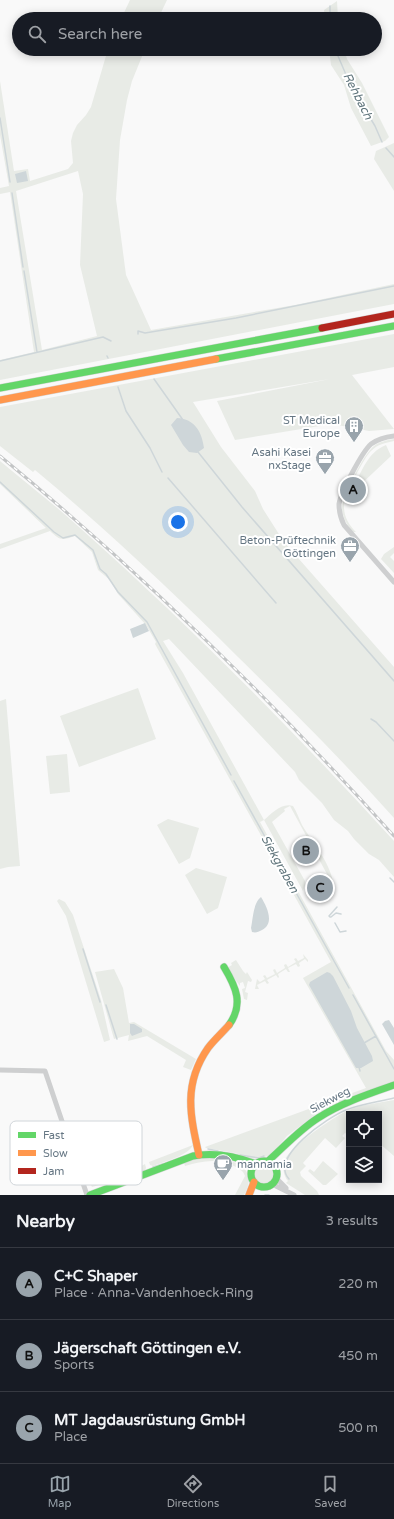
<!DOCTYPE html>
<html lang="en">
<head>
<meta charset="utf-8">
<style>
  body { margin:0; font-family:"Varela Round",sans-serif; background:#20242c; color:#f1f3f6 }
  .controls { position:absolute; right:12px; bottom:12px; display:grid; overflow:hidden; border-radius:0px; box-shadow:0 2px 10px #0003 }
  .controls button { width:36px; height:36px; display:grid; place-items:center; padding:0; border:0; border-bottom:1px solid #363941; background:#171b24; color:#f1f3f6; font:20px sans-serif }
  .you { position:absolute; left:178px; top:522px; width:14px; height:14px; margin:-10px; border:3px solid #fff; border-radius:50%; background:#1a73e8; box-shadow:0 0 0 6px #1a73e833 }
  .badge { display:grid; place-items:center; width:26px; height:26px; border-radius:50%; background:#99a4ac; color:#111; font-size:13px; font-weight:700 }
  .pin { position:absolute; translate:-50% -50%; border:2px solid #fff; box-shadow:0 1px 4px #0006 }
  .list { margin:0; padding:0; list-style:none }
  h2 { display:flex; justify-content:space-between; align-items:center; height:52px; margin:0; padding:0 16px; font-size:17px }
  h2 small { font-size:13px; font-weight:400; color:#9ea1a6 }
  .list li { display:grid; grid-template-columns:26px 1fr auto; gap:12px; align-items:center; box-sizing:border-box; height:72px; padding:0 16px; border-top:1px solid #363941 }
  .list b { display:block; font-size:15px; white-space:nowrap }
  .list p { margin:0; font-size:13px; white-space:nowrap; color:#9ea1a6 }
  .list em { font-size:13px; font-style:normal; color:#9ea1a6 }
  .icon { flex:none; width:22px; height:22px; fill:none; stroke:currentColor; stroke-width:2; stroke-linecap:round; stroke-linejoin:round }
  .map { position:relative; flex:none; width:394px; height:1195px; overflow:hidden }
  .search { position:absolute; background:#171b24; box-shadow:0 2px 10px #0003; left:12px; right:12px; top:12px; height:44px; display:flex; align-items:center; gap:10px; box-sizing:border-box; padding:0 14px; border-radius:22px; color:#9ea1a6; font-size:15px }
  .sheet { height:268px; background:#171b24 }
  nav { display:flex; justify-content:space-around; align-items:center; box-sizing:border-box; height:56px; border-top:1px solid #363941; background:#171b24; font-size:11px; color:#9ea1a6 }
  nav a { display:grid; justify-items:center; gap:2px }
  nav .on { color:#99a4ac }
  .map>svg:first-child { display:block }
  .green { fill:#e8ebe6; fill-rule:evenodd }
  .water { fill:#ced6d9 }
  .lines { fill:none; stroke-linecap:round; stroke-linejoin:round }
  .stream { stroke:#ced6d9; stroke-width:1.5 }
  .fast-casing { stroke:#d5d6d7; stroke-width:8 }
  .slow-casing { stroke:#d5d6d7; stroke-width:8 }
  .jam-casing { stroke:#d5d6d7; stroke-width:8 }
  .street { stroke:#cecfd0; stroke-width:5 }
  .fast { stroke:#63d668; stroke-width:7 }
  .slow { stroke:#ff974d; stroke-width:7 }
  .jam { stroke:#b3261e; stroke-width:7 }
  .rail-casing { stroke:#c3c5c6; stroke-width:3 }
  .rail { stroke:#fff; stroke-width:1.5; stroke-dasharray:4.5; stroke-linecap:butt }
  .labels { text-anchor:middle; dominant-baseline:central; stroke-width:4; stroke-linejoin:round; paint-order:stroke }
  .poi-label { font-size:11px; fill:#657683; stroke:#fff; text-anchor:end }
  .street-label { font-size:11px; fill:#657683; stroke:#fff }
  .water-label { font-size:12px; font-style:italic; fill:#60757c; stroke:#fff }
  .key { fill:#fff; stroke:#d1d6da; stroke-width:1 }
  .key-label { font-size:11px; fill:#657683 }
</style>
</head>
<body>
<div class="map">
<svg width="394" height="1195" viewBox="0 0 394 1195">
  <rect width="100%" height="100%" fill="#f9f9f9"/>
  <path class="green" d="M130 0H167L158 19H121Z
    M337 1 338 19H325L324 10Z
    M108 49H145L132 81 127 100 120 140 116 199 126 275 151 330 295 305 394 284V304L0 380V360L34 352 10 192 0 194V188L9 186 0 135V81L14 171 28 169 30 181 68 169 73 163 71 141 73 133 77 125 86 115 91 107ZM78 171 83 194 80 265 97 336 42 350 16 191Z
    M329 49H344L347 59 362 83 389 137 385 141 371 146 351 108 344 85 331 65Z
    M394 143V191L374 159 376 151Z
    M394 334V367L352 375 394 429 369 431 332 424 235 440 217 401 330 379 193 402 221 447 255 491 263 509 284 542 394 667V818C344 762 291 709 238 657 173 592 106 529 35 470L33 472 0 446V407Z
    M394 439V441C385 443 378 444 371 451 364 457 344 497 344 507 344 517 349 525 356 532H353C347 525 342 517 342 507 343 494 364 454 374 446 379 442 387 440 394 439Z
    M386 445 391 456 357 488 354 486C362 471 368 452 386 445Z
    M0 461C26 483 54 504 79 527 190 626 294 731 394 841V877L379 860 369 854 354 839 348 831 334 820 322 803 299 780 295 772 169 639 163 641 183 673 264 820C271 814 282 802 293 806 297 812 299 819 302 825 314 845 331 863 334 887L290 806 284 809 285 811 272 822 305 881V885L303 891 264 820 260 822 386 1051 394 1060V1081L349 1098 317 1113 287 1136 272 1154 265 1157 252 1159 235 1153 206 1148 205 1147 366 1088 303 978 331 962 155 644 156 642 146 625 118 594 110 580 98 570 92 552 75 536C61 541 60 540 50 531L0 549V544L46 528 0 484Z
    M394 547V553L390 557 394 561V573L381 559 384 554Z
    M138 688 156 739 79 767 60 716Z
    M6 699 20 866 8 867 0 869V701Z
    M67 754 70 792 50 794 46 756Z
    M168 819 199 828 190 858 179 864 157 825Z
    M196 868 227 877 218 908 207 914 185 875Z
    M59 899 65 902 73 915 101 1000 110 1040 104 1042 66 916 57 901Z
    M303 954 308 960V962L305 959 299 963 300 966 298 967 296 964 288 968 290 972H288L286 969 278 974 279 977 278 978 276 975 267 980 269 983 267 984 265 981 257 985 259 989H255L257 979 260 982 265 979 263 976 265 975 267 978 275 974 273 970 275 969 277 973 285 968 284 965 286 964 288 967 296 962 294 959 296 958 298 961 304 958Z
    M236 960 243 971 246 974 247 972 252 980 251 982 248 981 245 992 248 993 247 1000 244 999 242 989 245 988 243 982 240 983V986L227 968 232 965 231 963Z
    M114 969 123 988 129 1023 134 1022 196 1059 191 1070 183 1067 186 1060 147 1036 128 1041 129 1035 114 1039 95 972Z
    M394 1100V1156L379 1143V1114H349V1136L345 1133 342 1136 345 1138 336 1148 325 1138 303 1163 306 1166 300 1172 301 1176 317 1191 319 1195H305L286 1183 288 1181C284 1177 282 1167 284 1161 291 1146 333 1117 349 1110 363 1104 379 1103 394 1100Z
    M193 1145C189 1155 164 1162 153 1166L150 1165 149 1162Z
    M210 1157C233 1159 260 1167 244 1195H235L245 1176C243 1170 239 1169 234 1166 217 1158 202 1161 185 1166L184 1163 197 1158Z
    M323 1161 338 1174 326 1185H323L308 1171 310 1169 314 1172Z
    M145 1164 146 1168 144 1172 115 1183H114L113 1178 106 1183 92 1187 91 1185 136 1169Z
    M255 1174a9 9 0 1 1 18 0a9 9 0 1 1-18 0Z"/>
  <path class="water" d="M26 171 28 181 17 183 15 174Z
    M177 418C195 419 202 432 204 448L197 453 189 452 183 445 171 425Z
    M145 623 149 631 133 638 130 629Z
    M261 897C267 907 275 923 262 930 258 932 256 933 252 932L251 928C253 919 253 903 261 897Z
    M327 972 330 973 333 976 351 1011 357 1028 372 1056 373 1061 361 1068H356L309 985 310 982Z
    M389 1020 394 1028V1045L382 1024 385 1021Z
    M130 1024H134L142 1029V1032L132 1036 130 1033Z"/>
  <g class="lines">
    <path class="stream" d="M330 19V6
      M335 49 350 84 375 126 382 142
      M0 118 10 182
      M386 148 394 157
      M12 193 23 267
      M24 271 37 352
      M138 334V331L145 333 236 318 394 286
      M107 356 108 358
      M0 361 103 337 111 341
      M154 379 183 420
      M118 387 126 411 150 448 162 472
      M198 452 242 507 394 681
      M168 478 276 603
      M0 482 54 532 63 538 75 535 93 550 100 569 106 574 118 592 147 622 231 775
      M371 719 376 722 394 741
      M234 781 349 988
      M390 878 394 882
      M330 917 329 916 337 907
      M331 917 336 913 341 914
      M335 923 340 932 346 931
      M83 949 100 1002
      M353 995 394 1069
      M106 1005 117 1039
      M364 1043 376 1036
      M359 1067 360 1071
      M208 1149 218 1151
      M240 1155 259 1158 264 1156
      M153 1167 163 1164
      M289 1179C269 1157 328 1117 346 1110 361 1104 378 1102 394 1098
      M114 1182 144 1171
      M265 1195H269"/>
    <defs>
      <path id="fast" d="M216 359 394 326
        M0 388 322 328
        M224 967C236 987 244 1004 229 1025
        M251 1174a13 13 0 1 1 26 0a13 13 0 1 1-26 0Z
        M267 1162C284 1147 299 1130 318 1118 341 1103 368 1094 394 1085
        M90 1195 193 1156C215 1152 235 1156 256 1164"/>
      <path id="slow" d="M0 400 216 359
        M199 1155C190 1115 183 1084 208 1048 214 1040 222 1033 229 1025
        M249 1195 254 1182"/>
      <path id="jam" d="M322 328 394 314"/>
    </defs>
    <use href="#fast" class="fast-casing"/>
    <use href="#slow" class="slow-casing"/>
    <use href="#jam" class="jam-casing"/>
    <path class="street" d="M394 436C386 437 378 439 371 444 362 452 341 492 339 504 339 512 341 519 344 525L394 582
      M0 1070 45 1071 87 1195
      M276 1178 286 1188
      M272 1184 294 1195"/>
    <use href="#fast" class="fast"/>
    <use href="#slow" class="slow"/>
    <use href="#jam" class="jam"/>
    <defs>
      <path id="rail" d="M0 456C141 572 272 700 394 836"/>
    </defs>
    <use href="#rail" class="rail-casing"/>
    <use href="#rail" class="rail"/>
  </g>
  <defs>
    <symbol id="building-pin" viewBox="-11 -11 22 30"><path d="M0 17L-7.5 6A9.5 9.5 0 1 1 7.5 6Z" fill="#99a4ac" stroke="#fff"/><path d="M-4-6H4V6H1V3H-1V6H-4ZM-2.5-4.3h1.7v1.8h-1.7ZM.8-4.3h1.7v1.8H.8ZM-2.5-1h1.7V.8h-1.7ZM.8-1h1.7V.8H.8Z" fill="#fff"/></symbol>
    <symbol id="office-pin" viewBox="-11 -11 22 30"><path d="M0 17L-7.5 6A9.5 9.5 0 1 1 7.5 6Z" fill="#99a4ac" stroke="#fff"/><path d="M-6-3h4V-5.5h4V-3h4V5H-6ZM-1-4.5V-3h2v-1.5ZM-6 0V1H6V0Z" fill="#fff"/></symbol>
    <symbol id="cafe-pin" viewBox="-11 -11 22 30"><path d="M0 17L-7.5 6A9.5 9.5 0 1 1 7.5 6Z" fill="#99a4ac" stroke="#fff"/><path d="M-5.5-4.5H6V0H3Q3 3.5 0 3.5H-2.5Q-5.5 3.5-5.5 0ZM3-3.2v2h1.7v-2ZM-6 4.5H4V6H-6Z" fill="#fff"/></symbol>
  </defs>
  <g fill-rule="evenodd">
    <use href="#building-pin" x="343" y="415" width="22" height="30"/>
    <use href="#office-pin" x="314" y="447" width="22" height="30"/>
    <use href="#office-pin" x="339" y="535" width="22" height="30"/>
    <use href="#cafe-pin" x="212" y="1153" width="22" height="30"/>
  </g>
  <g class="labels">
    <g class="poi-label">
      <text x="340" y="420">ST Medical<tspan x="340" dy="13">Europe</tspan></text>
      <text x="311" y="452">Asahi Kasei<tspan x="311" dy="13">nxStage</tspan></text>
      <text x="336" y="540">Beton-Prüftechnik<tspan x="336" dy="13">Göttingen</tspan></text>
      <text x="237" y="1164" text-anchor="start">mannamia</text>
    </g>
    <g class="street-label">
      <text transform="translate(330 1100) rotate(-28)">Siekweg</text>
    </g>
    <g class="water-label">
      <text transform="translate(358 96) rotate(63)">Rehbach</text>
      <text transform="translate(280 864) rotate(61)">Siekgraben</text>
    </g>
  </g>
  <rect x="10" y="1121" width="132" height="64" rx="6" class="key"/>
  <rect x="18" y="1132" width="18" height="6" fill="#63d668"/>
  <rect x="18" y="1150" width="18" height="6" fill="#ff974d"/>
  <rect x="18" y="1168" width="18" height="6" fill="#b3261e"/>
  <g class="key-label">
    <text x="43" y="1139">Fast</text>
    <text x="43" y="1157">Slow</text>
    <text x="43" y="1175">Jam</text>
  </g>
</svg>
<div class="controls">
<button><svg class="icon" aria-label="locate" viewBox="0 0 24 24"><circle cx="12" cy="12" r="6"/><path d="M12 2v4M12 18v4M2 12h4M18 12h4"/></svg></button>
<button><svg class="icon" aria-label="layers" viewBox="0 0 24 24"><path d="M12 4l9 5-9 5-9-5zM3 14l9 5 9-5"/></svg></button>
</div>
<div class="you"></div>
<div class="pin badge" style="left:353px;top:490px">A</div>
<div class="pin badge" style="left:306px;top:851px">B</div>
<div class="pin badge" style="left:320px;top:888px">C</div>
<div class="search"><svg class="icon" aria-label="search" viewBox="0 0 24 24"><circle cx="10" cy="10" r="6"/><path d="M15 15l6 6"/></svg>Search here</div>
</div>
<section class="sheet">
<h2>Nearby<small>3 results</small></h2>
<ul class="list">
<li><span class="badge">A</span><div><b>C+C Shaper</b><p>Place · Anna-Vandenhoeck-Ring</p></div><em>220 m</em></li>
<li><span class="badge">B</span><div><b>Jägerschaft Göttingen e.V.</b><p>Sports</p></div><em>450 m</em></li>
<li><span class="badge">C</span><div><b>MT Jagdausrüstung GmbH</b><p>Place</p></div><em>500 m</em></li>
</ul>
</section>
<nav>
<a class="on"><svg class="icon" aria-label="map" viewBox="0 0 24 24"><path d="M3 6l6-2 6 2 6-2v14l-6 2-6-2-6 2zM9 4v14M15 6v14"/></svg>Map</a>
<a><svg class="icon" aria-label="directions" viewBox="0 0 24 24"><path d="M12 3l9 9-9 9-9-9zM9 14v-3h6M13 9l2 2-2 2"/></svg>Directions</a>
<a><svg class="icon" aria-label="saved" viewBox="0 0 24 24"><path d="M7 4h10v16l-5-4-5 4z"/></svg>Saved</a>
</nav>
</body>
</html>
